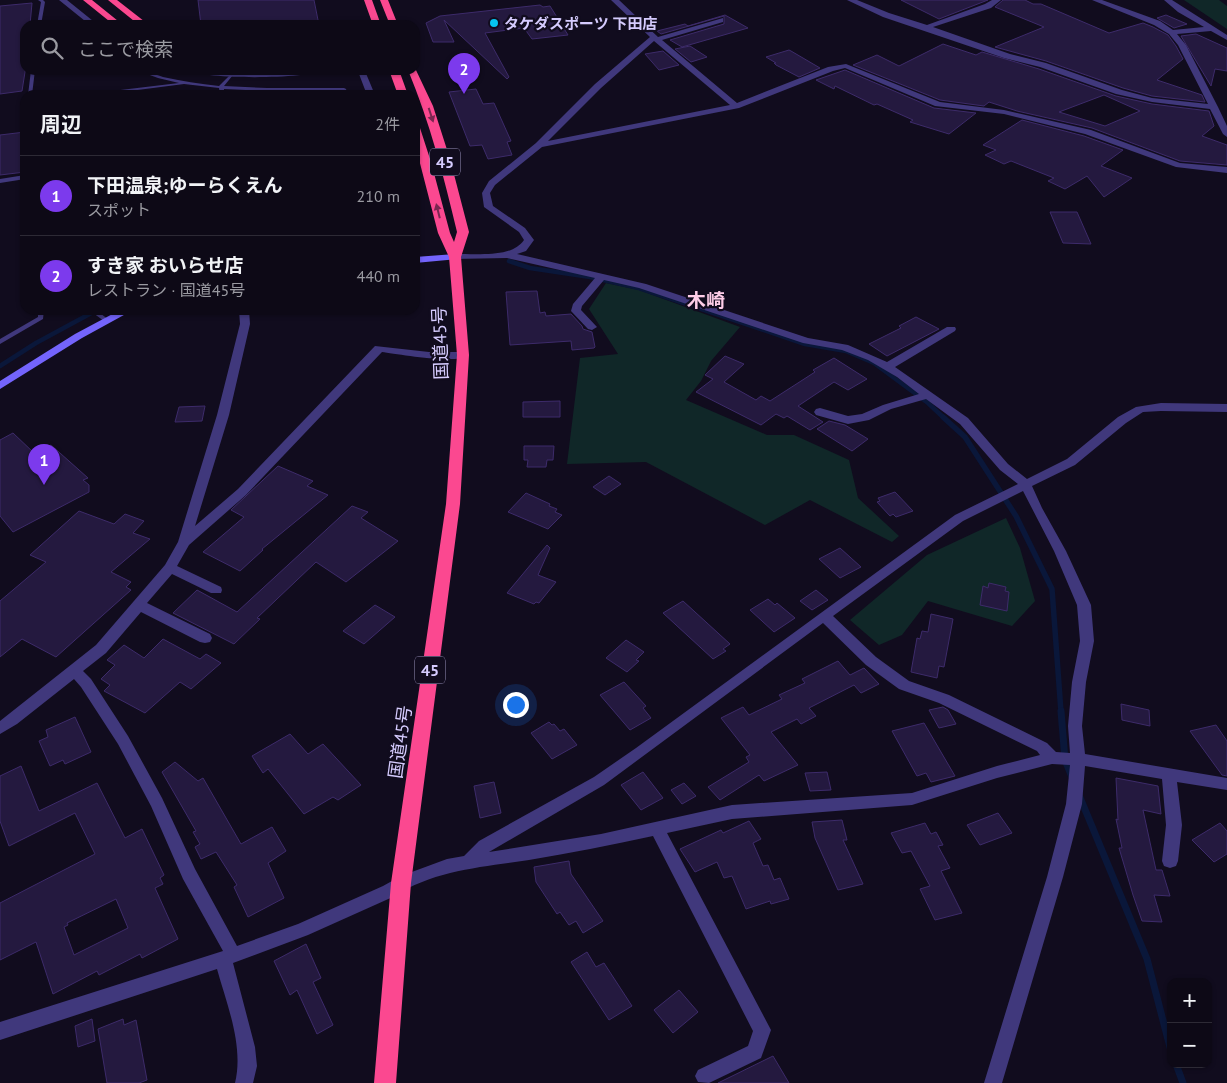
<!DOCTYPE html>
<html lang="ja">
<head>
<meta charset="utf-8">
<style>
  body { margin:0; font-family:"PT Sans","Noto Sans JP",sans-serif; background:#16121f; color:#f1f3f6 }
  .controls { position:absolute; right:15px; bottom:15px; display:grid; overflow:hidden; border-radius:10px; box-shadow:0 1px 4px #0004 }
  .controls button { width:45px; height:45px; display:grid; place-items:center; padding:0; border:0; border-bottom:1px solid #2d2a35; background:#0d0916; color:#f1f3f6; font:25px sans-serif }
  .you { position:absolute; left:515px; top:704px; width:18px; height:18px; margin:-12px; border:4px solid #fff; border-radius:50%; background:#1a73e8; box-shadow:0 0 0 8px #1a73e833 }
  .badge { display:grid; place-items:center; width:32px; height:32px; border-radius:50%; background:#7c3aed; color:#fff; font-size:16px; font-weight:700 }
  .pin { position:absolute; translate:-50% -41px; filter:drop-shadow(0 1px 2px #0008) }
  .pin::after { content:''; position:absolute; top:26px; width:18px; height:15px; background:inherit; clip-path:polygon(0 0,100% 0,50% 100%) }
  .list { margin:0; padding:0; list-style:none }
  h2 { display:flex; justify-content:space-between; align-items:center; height:65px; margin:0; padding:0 20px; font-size:21px }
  h2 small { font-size:16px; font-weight:400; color:#9a9aa1 }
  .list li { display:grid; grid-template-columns:32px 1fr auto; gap:15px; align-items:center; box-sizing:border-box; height:80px; padding:0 20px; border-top:1px solid #2d2a35 }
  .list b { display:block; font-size:19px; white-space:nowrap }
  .list p { margin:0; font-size:16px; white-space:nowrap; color:#9a9aa1 }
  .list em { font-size:16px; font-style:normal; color:#9a9aa1 }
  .icon { flex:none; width:28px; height:28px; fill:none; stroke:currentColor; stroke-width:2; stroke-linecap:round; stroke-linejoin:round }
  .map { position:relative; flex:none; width:1227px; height:1083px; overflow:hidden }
  .search { position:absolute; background:#0d0916; box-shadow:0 1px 4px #0004; left:20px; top:20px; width:400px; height:55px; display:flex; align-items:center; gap:12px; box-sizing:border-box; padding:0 18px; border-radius:15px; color:#9a9aa1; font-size:19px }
  .panel { position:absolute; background:#0d0916; box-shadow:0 1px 4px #0004; left:20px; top:90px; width:400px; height:225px; border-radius:15px }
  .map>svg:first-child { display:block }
  .green { fill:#102728 }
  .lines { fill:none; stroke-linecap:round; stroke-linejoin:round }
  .stream-far2 { stroke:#0a173a; stroke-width:4.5 }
  .stream-far1 { stroke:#0a173a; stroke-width:5.5 }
  .stream { stroke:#0a173a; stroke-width:7 }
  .building { fill:#24193f; stroke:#3d2b6a; fill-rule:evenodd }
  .lane { fill:#40387c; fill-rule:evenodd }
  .street { fill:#40387c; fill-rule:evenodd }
  .secondary { fill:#7464fc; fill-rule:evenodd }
  .highway { fill:#fb4890; fill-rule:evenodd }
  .oneway { fill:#7a2751 }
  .poi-dot { fill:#05c5f0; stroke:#110c1e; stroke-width:2 }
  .labels { text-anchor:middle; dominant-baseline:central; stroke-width:4.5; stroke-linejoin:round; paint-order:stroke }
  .far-poi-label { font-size:15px; font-weight:bold; fill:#d5cbfe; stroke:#110c1e; text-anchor:start }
  .shield { fill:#110c1e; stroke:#9a92bb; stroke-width:1 }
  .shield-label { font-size:16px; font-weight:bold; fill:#d5cbfe }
  .street-label { font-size:18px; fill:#d5cbfe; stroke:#110c1e }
  .neighbourhood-label { font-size:19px; font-weight:bold; fill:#fecde8; stroke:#110c1e }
</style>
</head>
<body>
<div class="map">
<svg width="1227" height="1083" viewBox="0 0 1227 1083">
  <rect width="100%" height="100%" fill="#110c1e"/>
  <path class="green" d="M1184 0H1219L1227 6V29Z
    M606 283 639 290 740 327 711 361 701 381 686 400 767 435H794L849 460 858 498 899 536 892 542 810 500 765 525 646 462 567 464 580 358 618 354 589 309Z
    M1006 518 1020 548 1035 601 1012 626 928 601 902 635 879 645 850 620 927 555Z"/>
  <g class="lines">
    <path class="stream-far2" d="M509 261 530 268 590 277 639 288 805 344 846 351 874 363 928 403 944 418
      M0 366 36 343 97 310"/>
    <path class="stream-far1" d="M943 417 965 437 1016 516 1052 589 1061 712"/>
    <path class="stream" d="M1061 711 1065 760 1072 777
      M1079 795 1147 959 1171 1051
      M1176 1064 1183 1083"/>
  </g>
  <path class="building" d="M198 0H314L319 25H201Z
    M901 0H988L939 19Z
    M1003 0H1025L1033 4H1041L1109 33 1143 23 1153 27 1168 35 1176 46 1183 59 1157 80 1202 95 1205 102 1152 96 1123 88 1046 61 995 47 1044 27 995 7Z
    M32 3 30 25H25V72L22 91 0 94V6Z
    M540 5 543 7 550 6 568 35 532 39 524 28 485 33 509 77 507 79 444 20 454 42H433L426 23 440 16Z
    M725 15 748 28 682 47 670 40 724 24V16L661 34 657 31 685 24 688 26Z
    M1166 15 1187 24 1174 28 1157 18Z
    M1196 34 1227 48V71L1215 69 1211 86 1181 36Z
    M943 44 976 55 982 52 1039 69 1116 96 1152 104 1209 111 1214 126 1202 136 1227 145V165L1180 161 1092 128 1017 111 989 102 984 106 940 100 853 65 877 55 899 66ZM1104 95 1140 111 1105 126 1059 112Z
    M690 46 707 57 691 62 675 49Z
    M789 50 791 51 820 68 799 77 776 65 774 63H776L766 57Z
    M663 51 679 65 659 70 645 54Z
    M845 70 934 108 976 113 949 134 910 122 913 120 877 104 874 105 835 86 834 89 816 80Z
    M476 89 483 104 494 103 511 141 507 142 512 155 488 159 482 145 470 146 449 92Z
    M1022 120 1084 136 1123 150 1101 166 1132 178 1104 197 1087 176 1065 189 1048 181 1054 178 1011 161 1004 164 985 155 996 150 983 145Z
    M25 132V172L0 175V135Z
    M1050 212H1077L1091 244 1063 243Z
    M537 291 540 313 545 312 546 316 571 314 582 326 583 329 592 332 595 347 594 348 572 350 571 341 510 345 506 292Z
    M916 317 939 329 887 356 869 344 901 328 899 326Z
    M725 356 744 364 724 382 756 400 761 396 770 401 815 372 813 370 834 358 867 379 848 390 834 382 798 406 823 422 810 430 787 416 784 418 776 414 761 425 696 392 713 379 705 375Z
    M560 401V417H523V402Z
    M205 406 202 421 175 422 179 407Z
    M829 421 845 425 868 439 852 451 817 429Z
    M13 433 34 453 51 445 88 478 83 480 89 485V492L13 532 0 516V440Z
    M524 446H554L553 460H547L546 467H527L528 460H524Z
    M278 466 313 481 307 486 328 495 262 549 263 550 240 571 203 552 244 517 231 510Z
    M609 476 621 484 605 495 593 487Z
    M895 492 913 511 896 517 893 514 890 516 877 502 880 501 878 498Z
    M526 493 550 504 549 506 557 509 555 512 562 515 548 529 508 512Z
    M352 506 368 512 361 518 398 541 346 582 316 562 257 618 260 619 234 644 173 613 197 590 237 612Z
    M79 511 114 524 125 514 144 521 133 533 150 539 111 572 131 582 126 587 131 590 56 657 22 639 0 657V601L46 562 30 555Z
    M547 545 550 548 538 575 556 582 539 603 536 602 534 604 507 593Z
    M840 548 861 567 840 578 819 559Z
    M989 583 1006 587 1005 591 1009 592 1007 611 980 605 983 586 988 588Z
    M816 590 828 600 812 610 800 601Z
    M768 599 775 605 777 603 795 618 774 632 750 610Z
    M683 601 730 644 723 649 726 651 713 659 663 613Z
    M375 605 395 617 364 644 343 631Z
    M931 614 953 619 944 667 939 666 937 678 911 672 917 638 920 639 922 631 928 632Z
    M163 639 200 659 206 654 221 663 191 689 180 682 145 713 104 691 110 685 101 679 115 665 107 660 124 645 144 658Z
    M626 640 644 652 636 660 639 661 627 672 606 658Z
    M838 661 850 675 864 668 879 684 861 693 854 685 809 708 816 716 801 724 797 719 771 732 798 765 764 781 759 775 720 800 708 787 749 762 746 757 750 755 721 718 743 707 749 715 782 699 779 695 805 683 802 679Z
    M624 682 646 706 643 708 651 718 630 730 600 695Z
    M1121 704 1149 710 1150 726 1122 720Z
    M943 707 948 710 956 724 939 728 929 710Z
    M75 717 91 752 65 764 63 760 50 766 39 741 48 737 46 730Z
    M549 722 552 725 554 724 560 731 564 729 577 745 552 759 531 733Z
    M924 723 955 776 931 782 926 773 917 776 892 731Z
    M1216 725 1227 741V776L1222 775 1190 731Z
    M290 734 308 754 323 744 361 785 338 800 333 797 304 814 268 769 263 773 252 756Z
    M175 762 198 781 203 778 241 844 272 827 286 851 268 863 284 898 248 917 234 887 237 885 216 852 201 859 195 847 200 844 193 832 196 831 162 772Z
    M21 766 39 811 97 783 125 838 142 829 164 875 160 878 163 884 155 888 178 939 142 958 140 954 99 975 97 971 53 994 36 942 0 960V903L95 854 75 813 9 846 0 821V776ZM116 899 128 928 74 955 64 927 68 925 67 923Z
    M643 772 663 798 641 810 621 785Z
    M827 772 831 790 810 791 805 773Z
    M1116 778 1158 786 1161 814 1143 810 1156 870H1162L1170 896 1154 895 1162 922 1142 921 1133 895 1119 848H1122L1116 819 1118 820Z
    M494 782 501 813 480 818 474 786Z
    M684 783 696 796 682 804 671 790Z
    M998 813 1012 833 980 845 967 825Z
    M842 820 847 840H843L863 884 838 890 815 838 812 822Z
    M749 821 761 839 753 843 763 866 768 865 774 880 780 878 789 899 771 904 770 901 746 909 732 876 724 878 717 862 695 872 680 849 721 830 723 833Z
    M925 823 931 834 936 832 943 845 938 846 950 868 941 871 962 913 935 920 920 889 930 886 911 851 902 853 891 833Z
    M1220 823 1227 831V854L1214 862 1192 840Z
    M569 861 571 874 603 921 583 933 576 921 569 925 560 912 557 914 536 882 534 867Z
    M306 944 321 978 313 982 333 1025 317 1034 297 990 290 995 274 961Z
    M587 952 596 967 604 963 632 1006 609 1020 571 962Z
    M679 990 698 1012 673 1033 654 1010Z
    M92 1019 95 1041 78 1047 75 1026Z
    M123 1019 124 1025 136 1020 147 1080 139 1083H107L98 1029Z
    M773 1056 789 1083H718Z"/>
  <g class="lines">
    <path class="lane" d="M38 0H43L45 2 41 25H37L41 2Z
      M31 70H35L32 95H28Z
      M136 70C145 70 154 74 163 77 181 81 200 84 219 86L231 74 233 75 224 86 267 88H344L346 89 348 95H344L342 90 267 91 224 89V95H220L219 88 184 84 99 95H85L87 94 179 83 158 78Z
      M25 175V179L0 183V179Z
      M38 310H44L43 319 0 344V339L38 317Z
      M89 310H96L109 320 108 321H104Z"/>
    <path class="street" d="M59 0H67L98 25H90Z
      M611 0H619L658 37 723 18V22L662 40 737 103 828 67 846 64 940 102 1004 110 1091 130 1180 163 1227 167V173L1176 167 1085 134 1004 114 935 106 845 68 833 71 739 108 542 147 495 185 490 193 493 206 525 228 534 240 526 251 517 254 646 284 808 338 848 345 887 362 947 327H955L956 329 955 331 895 367 968 418 1008 464 1027 479 1067 459 1118 417 1136 407 1161 403 1227 404V412L1161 411 1143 412 1126 423 1075 465 1032 486 1042 508 1066 551 1091 605 1094 641 1086 682 1082 726 1085 754 1227 778V790L1177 782 1182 825 1178 861 1176 866 1170 868 1164 866 1162 861 1166 825 1162 779 1085 766 1082 804 1063 877 1002 1083H984L1047 877 1066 804 1070 765 1052 764 997 778 912 805 732 819 667 833 771 1030 761 1058 709 1083 698 1082 695 1076 698 1070 748 1046 753 1031 653 836C612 845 571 853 529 860 484 867 434 870 395 896L308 935 233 963 255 1047 257 1066 253 1083H235C244 1046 227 1005 217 969L0 1040V1022L223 951 183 879 151 806 118 744 81 687 74 679 17 724 0 734V721L96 645 165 565 178 542 217 415 240 324 239 310H249L250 324 229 415 195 526 238 489 375 346 429 352H463L468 355C458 365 397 354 382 352L246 495 189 545 177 566 221 587 222 590 221 593H211L172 574 147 603 210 634 212 638 210 642 205 643 200 642 141 612 106 653 83 671 91 679 128 736 162 798 195 869 237 946 298 924 383 886 401 876 447 859 464 856 479 841 594 777 636 748 955 515 1018 484 1000 470 960 424 926 399 891 409 869 420 848 424 816 415 814 412 816 409 820 408 848 416 862 414 883 405 919 394 897 377 868 360 842 350 803 343 639 288 604 280 582 306 581 310 597 327 592 330 588 329 571 311 573 304 595 278 507 258 452 259V255L455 254C476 253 511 259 524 240L519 232 484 207 482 193 489 181 536 143 595 84 650 37ZM654 41 730 105 548 141 601 88ZM1023 491 1054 551 1077 605 1080 641 1072 682 1068 726 1070 753 1056 752 1047 743 949 695 909 681 876 657 833 616 963 521ZM823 623 866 665 899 689 939 703 1037 751 1040 755 997 766 912 793 732 805 601 834 489 852 604 785Z
      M847 0H857L889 13 927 25 985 4 992 0H1001L991 8 933 27 1010 54 1046 63 1122 90 1152 98 1208 104 1178 45 1169 34 1154 25 1092 0H1102L1160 21 1173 30 1204 27 1178 12 1164 0H1172L1227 35V40L1211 31 1177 34 1186 45 1218 107 1227 126V137L1223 134 1210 109 1152 102 1116 94 1040 67 1004 58 883 17Z
      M190 70 257 73 324 70C310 79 204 80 190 70Z
      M354 70 365 71 375 95H367L359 74Z"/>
    <path class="secondary" d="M455 254 458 255V259L415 263V257Z
      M120 310H133L82 338 0 389V381L75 334Z"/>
    <path class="highway" d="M83 0H92L123 25H114Z
      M108 0H117L149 25H139Z
      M364 0H372L381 25H373Z
      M380 0H388L398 25H390Z
      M415 68 433 106 450 159 469 232 461 257 469 355 460 504 411 883 396 1083H374L391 883 446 504 457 355 449 257 438 233 415 144V125L420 128 431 162 450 233 454 242 457 232C444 177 430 123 408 70H415Z
      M389 70H399L408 95H398Z"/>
  </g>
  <defs><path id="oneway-solid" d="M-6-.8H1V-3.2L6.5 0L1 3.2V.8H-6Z" transform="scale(1.25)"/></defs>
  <g class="oneway">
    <use href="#oneway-solid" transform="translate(431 115) rotate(72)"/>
    <use href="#oneway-solid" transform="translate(438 211) rotate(-104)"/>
  </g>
  <circle class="poi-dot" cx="494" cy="23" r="5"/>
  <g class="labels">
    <g class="far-poi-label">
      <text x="504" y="23">タケダスポーツ 下田店</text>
    </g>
    <g class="shield">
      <rect x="430" y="148.5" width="30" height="27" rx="4"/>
      <rect x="415" y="656.5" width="30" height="27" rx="4"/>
    </g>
    <g class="shield-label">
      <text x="445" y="162">45</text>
      <text x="430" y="670">45</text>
    </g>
    <g class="street-label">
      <text transform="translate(440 343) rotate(-92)">国道45号</text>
      <text transform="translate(400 742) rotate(-82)">国道45号</text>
    </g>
    <g class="neighbourhood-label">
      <text x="706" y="300">木崎</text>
    </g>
  </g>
</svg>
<div class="controls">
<button>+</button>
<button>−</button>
</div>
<div class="you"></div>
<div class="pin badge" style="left:44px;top:485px">1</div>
<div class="pin badge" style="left:464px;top:94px">2</div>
<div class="search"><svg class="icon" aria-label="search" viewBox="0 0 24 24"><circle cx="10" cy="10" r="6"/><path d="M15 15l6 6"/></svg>ここで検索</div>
<section class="panel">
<h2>周辺<small>2件</small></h2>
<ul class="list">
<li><span class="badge">1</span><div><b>下田温泉;ゆーらくえん</b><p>スポット</p></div><em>210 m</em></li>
<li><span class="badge">2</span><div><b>すき家 おいらせ店</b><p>レストラン · 国道45号</p></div><em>440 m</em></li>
</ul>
</section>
</div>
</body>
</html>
